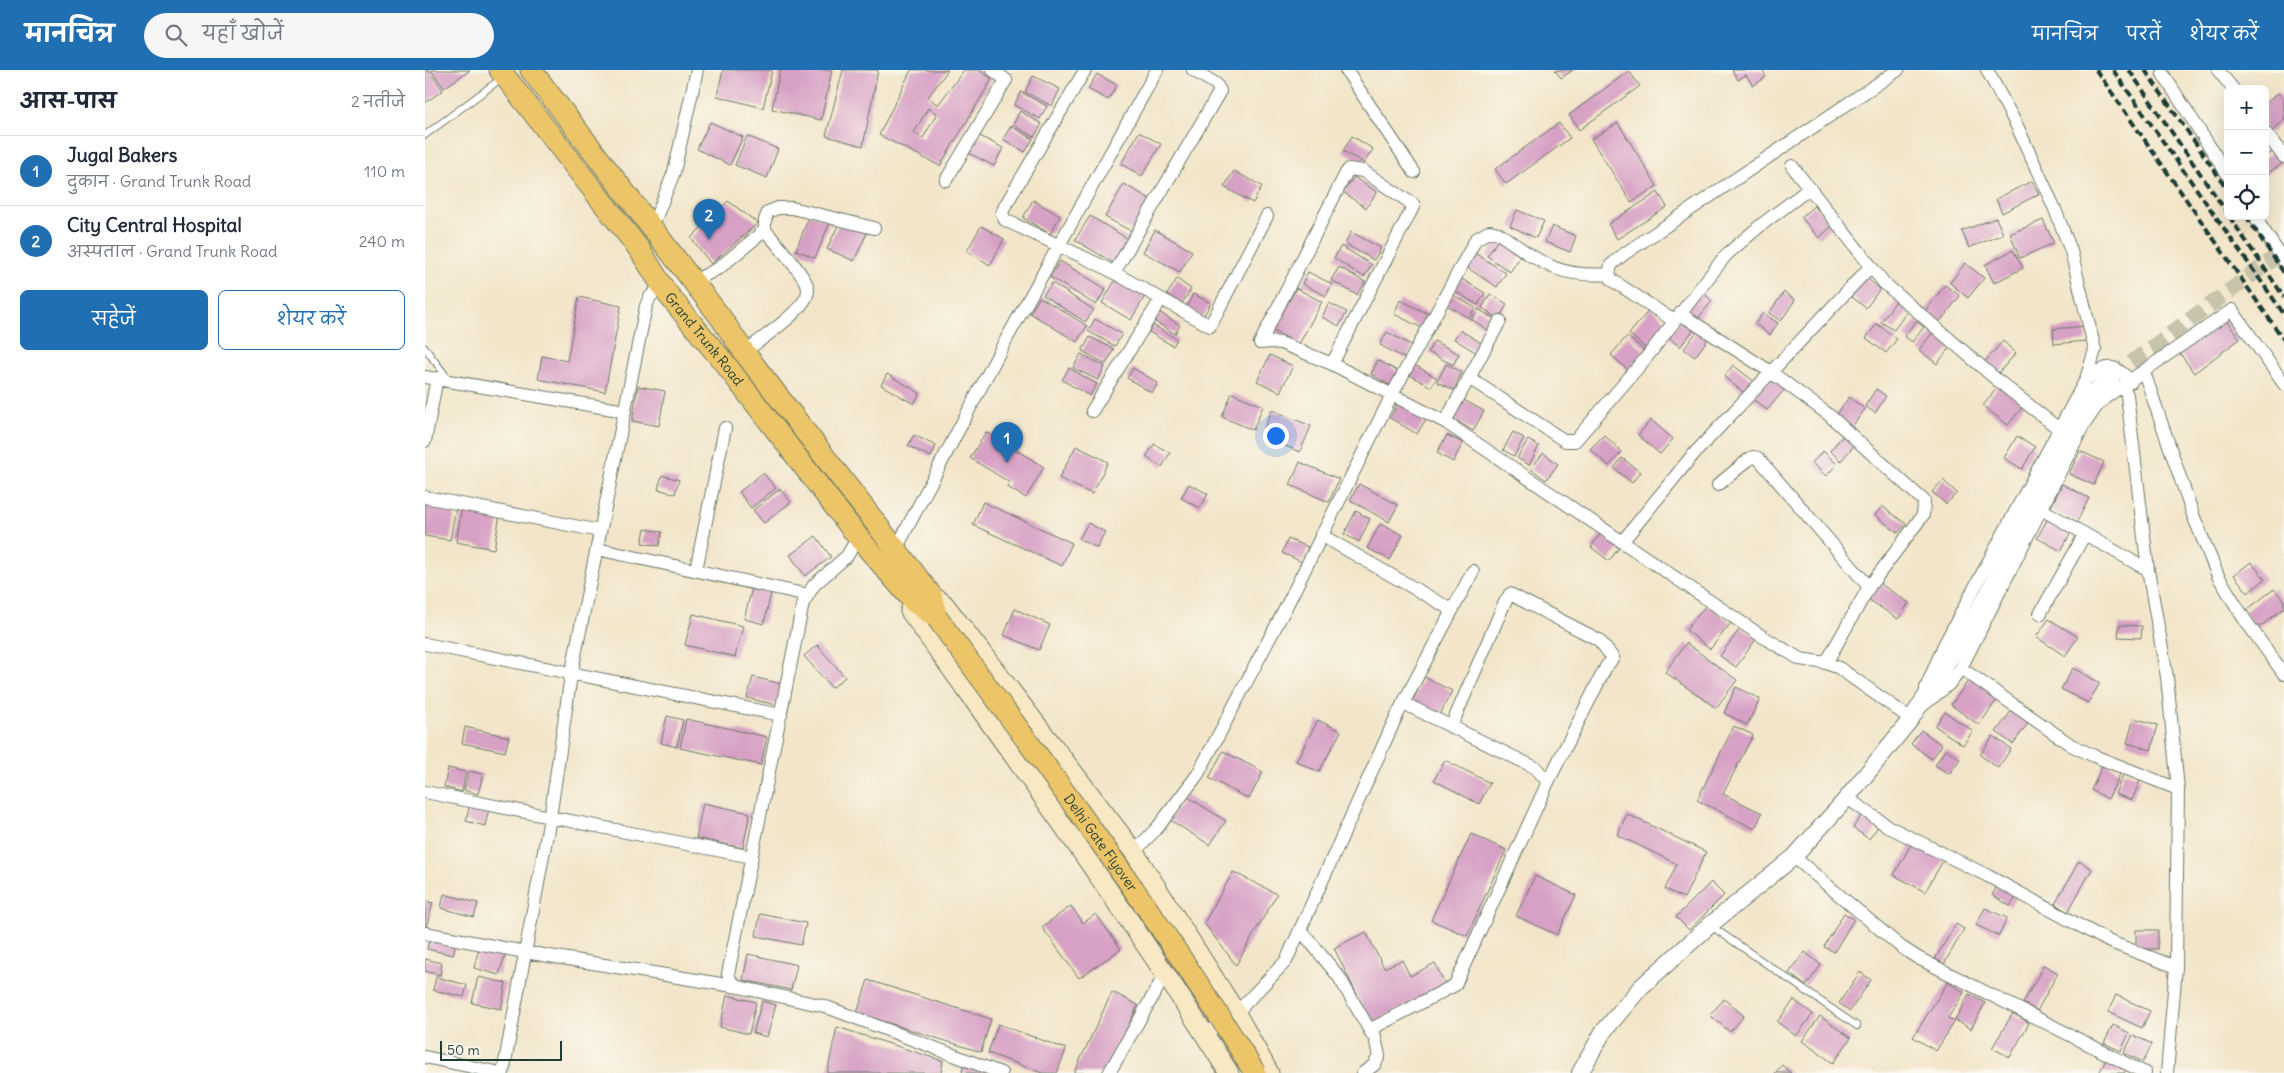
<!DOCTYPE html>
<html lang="hi">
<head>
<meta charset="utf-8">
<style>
  body { margin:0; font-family:Delius,"Playpen Sans Deva",sans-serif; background:#f6f6f7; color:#1f2937 }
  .controls { position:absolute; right:15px; top:15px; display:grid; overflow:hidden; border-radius:8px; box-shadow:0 5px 20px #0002 }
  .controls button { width:45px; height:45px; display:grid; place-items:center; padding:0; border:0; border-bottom:1px solid #e0e1e3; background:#fff; color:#1f2937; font:25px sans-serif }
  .scale { position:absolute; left:15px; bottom:12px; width:122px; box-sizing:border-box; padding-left:5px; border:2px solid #1f3d34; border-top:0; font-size:14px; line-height:18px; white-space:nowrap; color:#1f3d34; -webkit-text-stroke:4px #fbf7ec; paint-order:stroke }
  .you { position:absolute; left:850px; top:365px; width:18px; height:18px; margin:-12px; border:4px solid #fff; border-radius:50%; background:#1a73e8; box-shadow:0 0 0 8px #1a73e833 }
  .badge { display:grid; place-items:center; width:32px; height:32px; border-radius:50%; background:#1f6fb2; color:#fff; font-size:16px; font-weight:700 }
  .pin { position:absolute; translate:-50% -41px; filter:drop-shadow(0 1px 2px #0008) }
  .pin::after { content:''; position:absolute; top:26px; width:18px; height:15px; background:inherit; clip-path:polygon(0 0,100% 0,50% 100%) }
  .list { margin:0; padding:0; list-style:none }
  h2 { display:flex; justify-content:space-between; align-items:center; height:65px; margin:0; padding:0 20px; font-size:21px }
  h2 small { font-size:16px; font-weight:400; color:#747a83 }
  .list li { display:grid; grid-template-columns:32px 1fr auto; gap:15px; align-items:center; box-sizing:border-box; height:70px; padding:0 20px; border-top:1px solid #e0e1e3 }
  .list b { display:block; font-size:19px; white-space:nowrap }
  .list p { margin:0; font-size:16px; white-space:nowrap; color:#747a83 }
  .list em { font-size:16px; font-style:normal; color:#747a83 }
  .actions { display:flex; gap:10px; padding:15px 20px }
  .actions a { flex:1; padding:11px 0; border:1px solid #1f6fb2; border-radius:8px; text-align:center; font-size:18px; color:#1f6fb2 }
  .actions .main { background:#1f6fb2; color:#fff }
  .icon { flex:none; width:28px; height:28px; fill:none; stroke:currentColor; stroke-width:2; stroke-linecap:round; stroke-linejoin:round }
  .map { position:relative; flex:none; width:1859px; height:1003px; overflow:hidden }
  header { display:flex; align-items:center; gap:30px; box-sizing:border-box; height:70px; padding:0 25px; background:#1f6fb2; color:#fff }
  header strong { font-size:24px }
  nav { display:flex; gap:28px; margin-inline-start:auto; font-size:18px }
  .search { width:350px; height:45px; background:#f6f6f7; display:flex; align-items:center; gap:12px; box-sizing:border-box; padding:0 18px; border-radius:28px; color:#747a83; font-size:19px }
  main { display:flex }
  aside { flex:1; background:#fff }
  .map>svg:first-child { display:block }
  .building { fill:#d7a0c5; fill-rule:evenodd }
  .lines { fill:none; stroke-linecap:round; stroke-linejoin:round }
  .tertiary-tunnel { stroke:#c8c3ab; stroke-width:16; stroke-dasharray:16 8; stroke-linecap:butt }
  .service-casing { stroke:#697868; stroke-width:8 }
  .minor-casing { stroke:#697868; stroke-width:14 }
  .tertiary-casing { stroke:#697868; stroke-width:18 }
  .secondary-casing { stroke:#697868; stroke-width:21 }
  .trunk-casing { stroke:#697868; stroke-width:23 }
  .service { stroke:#fff; stroke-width:6 }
  .minor { stroke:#fff; stroke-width:12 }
  .tertiary { stroke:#fff; stroke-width:16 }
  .secondary { stroke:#f8e8c3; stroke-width:19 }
  .trunk { stroke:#edc569; stroke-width:21 }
  .rail { stroke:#1f3d34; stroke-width:4; stroke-dasharray:8 4; stroke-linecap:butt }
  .trunk-bridge-casing { stroke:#697868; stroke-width:23; stroke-linecap:butt }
  .trunk-bridge { stroke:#edc569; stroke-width:21 }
  .labels { text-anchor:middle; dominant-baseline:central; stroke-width:4; stroke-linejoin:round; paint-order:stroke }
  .street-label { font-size:14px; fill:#1f3d34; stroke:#fbf7ec }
</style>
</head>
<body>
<header>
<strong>मानचित्र</strong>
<div class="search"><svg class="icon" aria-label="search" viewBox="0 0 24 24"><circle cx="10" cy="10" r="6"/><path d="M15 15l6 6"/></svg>यहाँ खोजें</div>
<nav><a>मानचित्र</a><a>परतें</a><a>शेयर करें</a></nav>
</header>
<main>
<aside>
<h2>आस-पास<small>2 नतीजे</small></h2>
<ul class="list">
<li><span class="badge">1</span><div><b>Jugal Bakers</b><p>दुकान · Grand Trunk Road</p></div><em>110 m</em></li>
<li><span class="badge">2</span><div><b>City Central Hospital</b><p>अस्पताल · Grand Trunk Road</p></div><em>240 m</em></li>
</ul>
<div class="actions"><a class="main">सहेजें</a><a>शेयर करें</a></div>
</aside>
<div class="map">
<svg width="1859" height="1003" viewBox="0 0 1859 1003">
  <rect width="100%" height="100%" fill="#fbf7ec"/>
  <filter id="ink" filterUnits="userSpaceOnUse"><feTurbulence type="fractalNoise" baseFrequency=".02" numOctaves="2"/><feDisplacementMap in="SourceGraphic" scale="10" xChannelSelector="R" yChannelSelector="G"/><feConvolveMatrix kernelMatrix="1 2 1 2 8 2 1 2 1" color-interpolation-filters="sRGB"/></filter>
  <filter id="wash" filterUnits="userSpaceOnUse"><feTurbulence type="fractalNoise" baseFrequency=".0096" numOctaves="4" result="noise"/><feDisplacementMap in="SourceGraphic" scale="20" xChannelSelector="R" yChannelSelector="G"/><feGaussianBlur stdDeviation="1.12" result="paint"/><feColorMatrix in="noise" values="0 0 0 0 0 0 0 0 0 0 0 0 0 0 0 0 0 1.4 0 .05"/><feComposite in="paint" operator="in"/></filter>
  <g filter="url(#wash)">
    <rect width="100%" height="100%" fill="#f2e5c9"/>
    <g id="blocks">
      <path class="building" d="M0 0H3L18 20 0 33Z
        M6 0H45L19 18Z
        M298 0H347L338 38 292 26Z
        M355 0H407L396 50 347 39Z
        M418 0H453L438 76 401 66Z
        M486 0H523L503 27 513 35 539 0H554L567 9 515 96 454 65ZM503 38 512 44 498 68 489 63Z
        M1130 0H1148L1136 8Z
        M1307 0H1337L1341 7 1328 16 1321 5 1313 10Z
        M1204 1 1215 16 1154 60 1144 45Z
        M672 4 692 15 683 30 663 19Z
        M608 6 635 19 627 36 600 22Z
        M596 22 622 36 615 49 589 35Z
        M1853 23 1859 30V50L1845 63 1840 58V34Z
        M595 41 617 54 609 67 588 55Z
        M285 52 318 67 305 95 272 79Z
        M1134 53 1145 68 1081 114 1070 99Z
        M1193 53 1232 116 1206 132 1166 69Z
        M586 56 608 69 600 82 578 69Z
        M714 62 736 74 717 106 696 94Z
        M553 65 578 78 569 96 544 83Z
        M322 66 353 79 342 108 310 95Z
        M927 66 948 79 939 93 918 81Z
        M1849 81 1858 93 1840 105V87Z
        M809 101 837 116 828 133 799 117Z
        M929 107 952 122 941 138 918 122Z
        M1607 111 1614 124 1577 143 1571 129Z
        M699 114 725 129 706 161 680 147Z
        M1233 122 1242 137 1192 169 1183 154Z
        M608 130 635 146 625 164 598 148Z
        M303 131 333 153 286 194 266 168Z
        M1389 136 1407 156 1394 168 1376 147Z
        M1092 140 1119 151 1111 168 1085 156Z
        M385 144 405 152 390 188 371 180Z
        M665 146 703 169 689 193 650 170Z
        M1571 148 1578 164 1544 178 1537 161Z
        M1618 150 1629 173 1595 188 1585 164Z
        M415 151 442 163 429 191 402 179Z
        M556 156 579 169 565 195 542 181Z
        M1127 156 1151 166 1145 182 1120 172Z
        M730 160 767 181 755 202 718 182Z
        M926 162 956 178 949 190 920 174Z
        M1075 167 1098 182 1085 202 1062 186Z
        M916 176 947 195 939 207 909 188Z
        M1588 180 1598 198 1569 213 1560 195Z
        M1050 183 1081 203 1072 217 1041 197Z
        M635 191 681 219 671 235 625 207Z
        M1540 193 1559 208 1543 228 1525 213Z
        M914 197 940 212 932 225 906 210Z
        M883 202 907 214 901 226 877 214Z
        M1438 205 1455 219 1441 238 1423 224Z
        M1035 208 1060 223 1053 235 1028 220Z
        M691 209 720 226 706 250 677 233Z
        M752 209 766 219 756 235 741 226Z
        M627 213 669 240 660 252 618 225Z
        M1520 215 1535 226 1513 254 1498 243Z
        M871 218 897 232 874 274 848 261Z
        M1276 221 1287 231 1272 250 1260 241Z
        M1359 222 1370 230 1356 251 1344 243Z
        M1025 223 1050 238 1044 248 1018 233Z
        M768 224 786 233 778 247 761 238Z
        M1065 224 1082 234 1074 249 1057 238Z
        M154 227 196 236 180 322 113 309 117 286 142 291Z
        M615 227 662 256 652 272 605 243Z
        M975 230 1004 244 997 258 969 244Z
        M1471 231 1483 240 1469 260 1456 252Z
        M904 233 922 242 914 256 897 247Z
        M1226 238 1246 255 1224 281 1204 264Z
        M1053 239 1073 251 1066 262 1046 249Z
        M734 242 755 255 750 264 729 251Z
        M1338 243 1353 253 1345 265 1330 254Z
        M1258 248 1270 258 1255 277 1243 267Z
        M670 249 697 264 690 276 663 261Z
        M1800 249 1815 269 1769 303 1754 282Z
        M1491 251 1499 257 1487 272 1479 266Z
        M1452 254 1472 269 1461 283 1441 268Z
        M728 255 752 269 748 276 724 262Z
        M1660 256 1661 271 1629 274 1628 259Z
        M1274 259 1285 266 1270 287 1259 279Z
        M1035 260 1058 274 1052 283 1029 269Z
        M962 262 988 276 981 289 955 275Z
        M1508 262 1526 276 1512 294 1494 280Z
        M1202 266 1219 280 1203 300 1186 285Z
        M665 267 689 279 681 294 657 281Z
        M1009 271 1034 284 1028 295 1003 282Z
        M1578 271 1591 283 1571 306 1557 295Z
        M656 284 680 296 673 310 648 298Z
        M845 285 868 296 855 322 832 311Z
        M953 290 974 302 966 316 946 304Z
        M988 294 1012 308 1006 317 983 304Z
        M1021 294 1037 302 1029 320 1012 312Z
        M1308 295 1331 313 1322 325 1299 307Z
        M644 298 672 314 665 326 637 310Z
        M708 298 733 313 727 323 702 308Z
        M462 304 495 323 489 334 456 315Z
        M1346 308 1360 319 1342 340 1328 329Z
        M1574 315 1600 334 1583 355 1558 336Z
        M213 316 240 321 234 356 207 351Z
        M1451 319 1461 326 1450 343 1440 336Z
        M807 323 838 336 828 360 797 347Z
        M1424 327 1440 339 1426 358 1410 347Z
        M1037 329 1059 341 1048 361 1026 347Z
        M973 333 1001 349 992 364 965 348Z
        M847 340 886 356 875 382 836 366Z
        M1226 350 1248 369 1235 384 1213 365Z
        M561 362 619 397 601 428 582 417 584 412 545 388Z
        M1088 362 1099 368 1089 386 1078 380Z
        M1420 363 1431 373 1416 391 1405 381Z
        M489 365 511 376 506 387 483 376Z
        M1022 365 1038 373 1028 392 1012 383Z
        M1179 365 1197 382 1184 396 1165 379Z
        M1592 366 1610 377 1597 399 1579 388Z
        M1103 370 1114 376 1104 395 1092 388Z
        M729 374 745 383 737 397 721 387Z
        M651 376 683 392 667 424 634 408Z
        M1398 381 1412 394 1401 406 1387 393Z
        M1655 381 1679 392 1669 415 1644 404Z
        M1118 383 1133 394 1121 410 1106 399Z
        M1197 388 1215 402 1207 413 1189 398Z
        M875 392 914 409 904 432 865 415Z
        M338 403 351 418 326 438 314 422Z
        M237 405 254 410 250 424 233 419Z
        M1518 410 1532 423 1521 434 1507 422Z
        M764 414 783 424 775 438 756 428Z
        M934 414 973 435 964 452 925 430Z
        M1637 414 1664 428 1652 452 1625 439Z
        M355 419 366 432 339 453 328 440Z
        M0 431 31 436 25 470 0 466Z
        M558 432 647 473 637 496 548 455Z
        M1457 436 1481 454 1473 463 1450 445Z
        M37 437 75 444 69 479 31 472Z
        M931 441 945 449 934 472 919 464Z
        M1622 450 1646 462 1636 481 1612 468Z
        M663 453 680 462 672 478 654 469Z
        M955 454 978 465 965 490 942 478Z
        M220 459 237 462 234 476 217 473Z
        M1175 464 1194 478 1184 491 1166 477Z
        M391 466 406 487 380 506 365 485Z
        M863 469 883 477 877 492 857 483Z
        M1826 492 1840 509 1823 523 1809 505Z
        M1454 513 1484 533 1473 549 1443 529Z
        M327 518 346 523 339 554 319 549Z
        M1849 519 1859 531V538L1832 559 1819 542Z
        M1282 534 1306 553 1285 579 1261 560Z
        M590 539 625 555 614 580 579 565Z
        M268 544 318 556 310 587 260 575Z
        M1624 549 1653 567 1640 586 1611 567Z
        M1694 555 1717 556 1716 568 1693 567Z
        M1316 557 1332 568 1311 597 1295 586Z
        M1261 573 1312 610 1291 638 1240 602Z
        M392 575 420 607 407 618 379 586Z
        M1648 598 1675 613 1663 633 1636 619Z
        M328 607 357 614 351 635 322 628Z
        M999 607 1027 621 1014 646 987 632Z
        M1546 607 1574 627 1554 655 1526 635Z
        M1311 617 1335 629 1322 655 1299 643Z
        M1587 640 1604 652 1588 674 1571 662Z
        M1520 642 1548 661 1538 675 1510 656Z
        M242 646 258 650 252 677 236 673Z
        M1709 648 1733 655 1726 680 1702 673Z
        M261 649 342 667 336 695 255 678Z
        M893 650 916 661 894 702 871 691Z
        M1309 656 1328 665 1298 724 1337 743 1330 759 1272 730Z
        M40 657 84 667 80 682 37 673Z
        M1496 660 1517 675 1507 689 1486 674Z
        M1568 666 1586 679 1573 698 1555 685Z
        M1521 679 1535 689 1524 704 1510 695Z
        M798 681 838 702 824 729 784 708Z
        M1020 690 1065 713 1054 734 1009 710Z
        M1679 693 1696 702 1683 729 1666 720Z
        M23 698 41 702 37 722 19 717Z
        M44 701 58 704 53 724 39 720Z
        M1699 702 1716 708 1707 730 1690 724Z
        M760 725 801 751 785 775 745 750Z
        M278 733 325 743 318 778 271 768Z
        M45 734 64 739 60 756 41 751Z
        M1438 743 1455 754 1444 769 1428 758Z
        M1202 744 1281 782 1259 828 1240 819 1252 794 1192 765Z
        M1046 764 1081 780 1042 866 1006 850Z
        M1488 771 1519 789 1500 822 1469 805Z
        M1654 791 1667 799 1643 842 1630 834Z
        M808 802 852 824 811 895 779 853Z
        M1110 806 1151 825 1132 865 1091 846Z
        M1286 812 1299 825 1264 860 1251 847Z
        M1573 815 1592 826 1585 836 1567 825Z
        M19 824 53 833 49 847 16 838Z
        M0 831 8 833 1 858H0Z
        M646 836 658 853 671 844 696 879 654 908 617 857Z
        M1560 838 1582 848 1574 866 1551 855Z
        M1419 843 1429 849 1409 882 1399 877Z
        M335 844 381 853 376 875 331 866Z
        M1531 854 1539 859 1519 894 1510 889Z
        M1711 860H1733V879H1711Z
        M941 862 959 898 977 890 985 906 1010 893 1021 917 946 953 909 878Z
        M5 866 31 871 28 885 2 879Z
        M55 874 81 881 74 905 49 898Z
        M1380 882 1396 895 1381 916 1364 903Z
        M323 884 372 895 366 920 318 910Z
        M0 889 17 893 15 905 0 901Z
        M1619 895 1633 903 1612 941 1598 933Z
        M1435 902 1446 910 1425 941 1414 933Z
        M11 907 42 915 39 927 8 920Z
        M53 907 81 913 76 939 47 933Z
        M443 910 566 949 556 982 432 943Z
        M1523 912 1539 922 1523 948 1530 951 1511 981 1488 967Z
        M687 922 713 935 681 1003H649Z
        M1544 924 1560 933 1546 959 1530 950Z
        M302 925 331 932 324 964 295 957Z
        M1691 925 1725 941 1717 958 1683 942Z
        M1299 929 1319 946 1305 962 1285 945Z
        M1369 930 1388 944 1371 966 1352 952Z
        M337 931 351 935 342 967 328 963Z
        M1588 943 1604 953 1585 987 1567 978Z
        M1395 946 1426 968 1408 993 1377 971Z
        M573 954 641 979 632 1003H617L563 983Z
        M1688 955 1704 963 1696 981 1679 973Z
        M412 957 518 991 516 1003H402Z
        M1708 965 1727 974 1718 992 1699 983Z
        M1682 988 1702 998 1699 1003H1674Z
        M1357 995 1366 1003H1350Z
        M538 996 563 1002V1003H537Z"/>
    </g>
  </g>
  <g filter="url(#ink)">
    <use href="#blocks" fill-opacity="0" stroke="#697868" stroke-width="1"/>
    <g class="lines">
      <path class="tertiary-tunnel" d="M1687 307 1859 181"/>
      <defs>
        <path id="service" d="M0 65 77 8
          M0 278 24 310
          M1286 856 1432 956"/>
        <path id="minor" d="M660 0 580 136 577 143 580 150 677 196 785 256 842 146
          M921 0 989 102
          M1793 0 1808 19
          M1738 4 1803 105
          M1840 62 1859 87
          M1367 96 1459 213 1572 310 1634 359
          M521 110 581 10 568 0
          M1829 146 1859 191
          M226 160 249 102 272 0
          M689 203 795 21 791 14 768 0
          M267 212 294 198 340 160
          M1075 251 1044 308 1140 371H1150L1221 288 1301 185 1336 155 1385 118
          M835 273 845 272 856 273 907 294 1020 352 1335 565 1375 589 1401 593 1414 598 1486 649
          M835 273 921 103 924 99 938 101 989 135 907 294
          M319 282C333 271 385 238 383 219 382 207 349 171 340 160V150L343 142 353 138H367L449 158
          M1719 302 1768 445 1793 506 1820 550 1859 604
          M0 307 200 341
          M1661 309C1682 296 1688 291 1706 312
          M1698 317 1702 325 1723 500 1742 607 1753 719 1751 897 1742 1003
          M667 341 736 229
          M1020 352 1044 308
          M0 371 12 308
          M1293 415 1323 390 1328 387 1333 388 1444 517
          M0 427 175 461
          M1616 439 1723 500
          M896 465 1027 540
          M433 467 422 486 389 515 378 533 303 904 306 911 314 917 399 936 576 1003
          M1197 472 1267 386 1445 197
          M172 479 383 525
          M471 479 577 277 732 0
          M271 500 300 358
          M1615 544 1660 464
          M0 574 356 645
          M1401 593 1444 517 1498 445 1499 431 1404 345 1346 302 1260 247 1247 248 1243 247 1187 210 1184 204 1186 195 1199 184 1473 0
          M1536 598 1646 675 1669 686 1753 719
          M1501 618 1519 575 1661 309 1670 280 1646 181 1629 137 1592 56 1562 0
          M1498 635 1524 614 1536 598 1658 356 1671 337 1681 327 1807 240 1859 314
          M1026 657 1079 534 1085 524 1174 570 1188 588 1181 597 1123 712
          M0 722 327 787
          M1422 728 1464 757 1563 806 1685 872 1751 897
          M709 782 733 757 773 704 860 539 968 323 1051 169 1065 161 1073 163C1115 191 1130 208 1184 204
          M1369 787 1476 877 1493 888 1720 1003
          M875 859 914 907 948 966
          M0 863 100 882 314 917
          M780 964 811 943 861 891 972 645 1048 501
          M0 987 75 1003
          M78 1003 125 748 146 605 221 236 225 227 232 220 241 222
          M684 1003 741 903
          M938 1003 949 995 954 986 948 958 1030 915 1123 712 1111 698 978 633"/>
        <path id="tertiary" d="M1155 1003 1178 962 1216 917 1285 855 1369 787 1422 728 1486 649 1533 576 1562 525 1656 336 1662 327 1687 307"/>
        <path id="secondary" d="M506 525 519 534 530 548 709 782 811 943 844 1003
          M489 532 485 541C594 694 705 844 804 1003"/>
        <g id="trunk">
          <path id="s1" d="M75 0 214 179 241 222 301 295 433 467 489 532 512 548"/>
          <path d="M106 0 296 248 319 282 506 525 512 548"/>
        </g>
      </defs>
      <use href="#service" class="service-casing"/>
      <use href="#minor" class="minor-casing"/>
      <use href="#tertiary" class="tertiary-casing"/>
      <use href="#secondary" class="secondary-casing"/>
      <use href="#trunk" class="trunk-casing"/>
      <use href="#service" class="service"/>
      <use href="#minor" class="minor"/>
      <use href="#tertiary" class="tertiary"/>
      <use href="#secondary" class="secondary"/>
      <use href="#trunk" class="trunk"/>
      <path class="rail" d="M1671 0 1859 270
        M1688 0 1859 244
        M1704 0 1803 144
        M1720 0 1803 120
        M1804 146 1859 227
        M1821 146 1859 203"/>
      <defs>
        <g id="trunk-bridge">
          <path id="s2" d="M512 548C621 697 733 845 830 1003"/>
        </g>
      </defs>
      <use href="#trunk-bridge" class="trunk-bridge-casing"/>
      <use href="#trunk-bridge" class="trunk-bridge"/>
    </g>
  </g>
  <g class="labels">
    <g class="street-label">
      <text stroke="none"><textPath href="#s1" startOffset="338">Grand Trunk Road</textPath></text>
      <text stroke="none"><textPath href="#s2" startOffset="278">Delhi Gate Flyover</textPath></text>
    </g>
  </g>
</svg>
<div class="controls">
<button>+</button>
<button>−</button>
<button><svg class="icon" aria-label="locate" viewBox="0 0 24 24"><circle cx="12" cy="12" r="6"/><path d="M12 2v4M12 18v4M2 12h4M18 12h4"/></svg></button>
</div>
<div class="scale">50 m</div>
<div class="you"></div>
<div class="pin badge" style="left:582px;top:393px">1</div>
<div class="pin badge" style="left:284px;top:170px">2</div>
</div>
</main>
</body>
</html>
